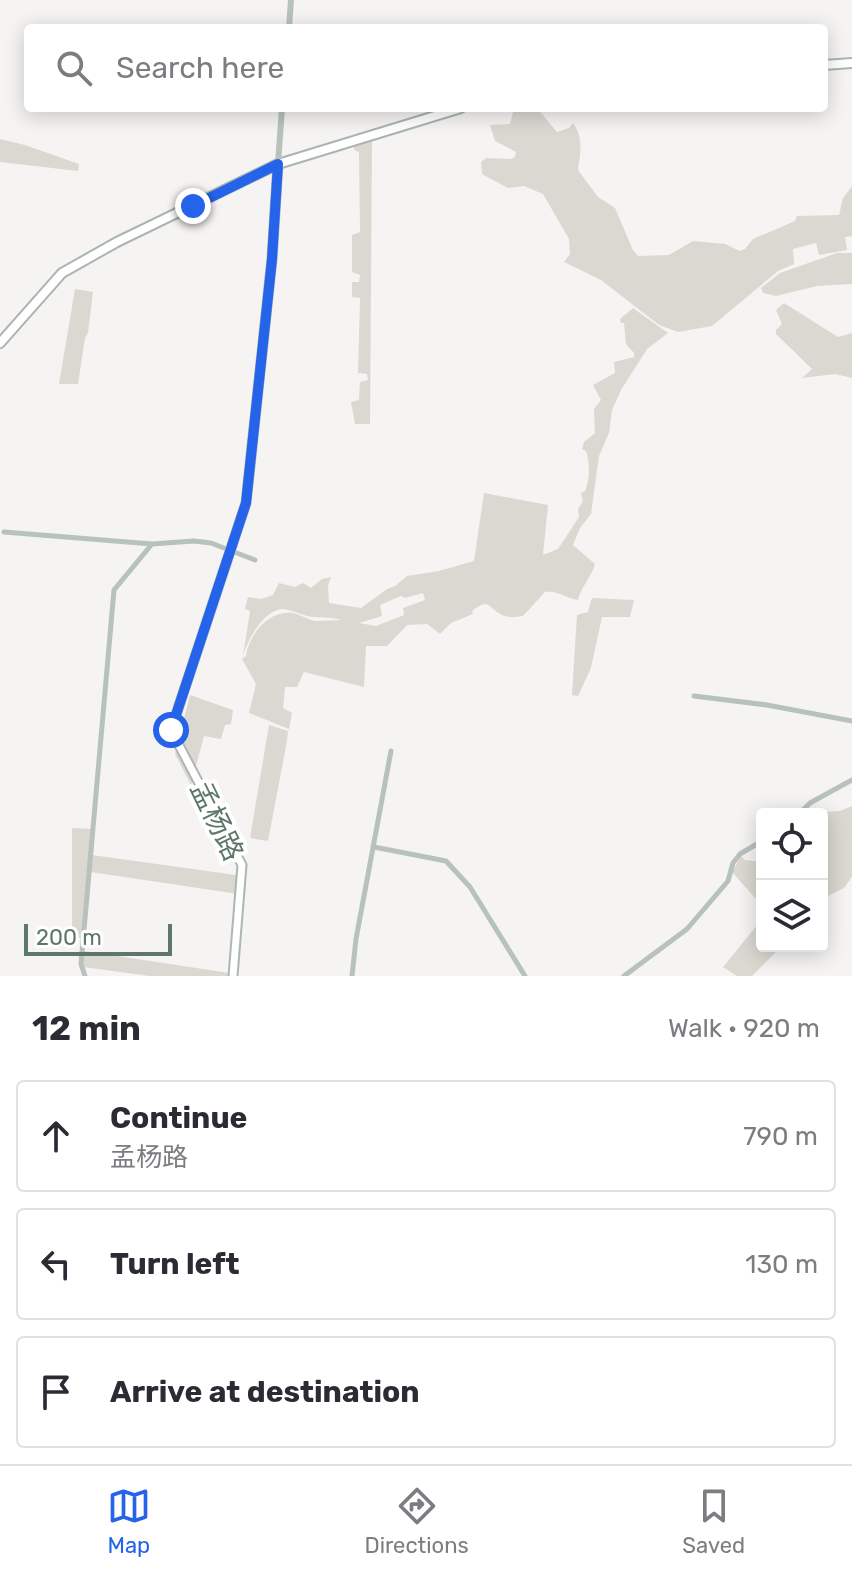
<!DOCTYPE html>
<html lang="en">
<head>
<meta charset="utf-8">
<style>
  body { margin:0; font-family:Rubik,"Noto Sans SC",sans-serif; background:#f2f2f3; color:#2b2b33 }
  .controls { position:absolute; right:24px; bottom:24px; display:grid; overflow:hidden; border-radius:8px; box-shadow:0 4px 20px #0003 }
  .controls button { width:72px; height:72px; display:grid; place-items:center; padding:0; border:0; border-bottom:2px solid #e1e1e2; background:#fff; color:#2b2b33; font:40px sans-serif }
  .scale { position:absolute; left:24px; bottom:20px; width:148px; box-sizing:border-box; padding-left:8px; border:4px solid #5d7869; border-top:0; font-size:22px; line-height:28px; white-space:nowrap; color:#5d7869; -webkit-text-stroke:6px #fff; paint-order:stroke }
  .stop { position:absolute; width:24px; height:24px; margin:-18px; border:6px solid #2563eb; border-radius:50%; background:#fff }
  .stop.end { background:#2563eb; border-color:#fff; box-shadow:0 2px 8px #0008 }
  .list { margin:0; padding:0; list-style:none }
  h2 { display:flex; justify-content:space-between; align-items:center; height:104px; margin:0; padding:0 32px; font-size:34px }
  h2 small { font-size:26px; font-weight:400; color:#7c7c81 }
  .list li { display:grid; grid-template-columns:52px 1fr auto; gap:24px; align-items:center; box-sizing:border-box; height:112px; margin:0 16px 16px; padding:0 16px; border:2px solid #e1e1e2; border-radius:8px }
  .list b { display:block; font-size:30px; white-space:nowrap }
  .list p { margin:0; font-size:26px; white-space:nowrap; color:#7c7c81 }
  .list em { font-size:26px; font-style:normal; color:#7c7c81 }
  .icon { flex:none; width:44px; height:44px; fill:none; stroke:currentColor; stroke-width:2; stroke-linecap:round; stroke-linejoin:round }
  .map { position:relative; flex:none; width:852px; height:976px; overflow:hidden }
  .search { position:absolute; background:#fff; box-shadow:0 4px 20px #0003; left:24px; right:24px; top:24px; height:88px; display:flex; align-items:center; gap:20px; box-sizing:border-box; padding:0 28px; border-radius:8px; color:#7c7c81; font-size:30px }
  .sheet { height:488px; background:#fff }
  nav { display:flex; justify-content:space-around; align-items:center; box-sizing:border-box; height:112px; border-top:2px solid #e1e1e2; background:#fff; font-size:22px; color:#7c7c81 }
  nav a { display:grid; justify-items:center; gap:4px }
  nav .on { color:#2563eb }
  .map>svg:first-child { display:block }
  .green { fill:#dbd8d2; fill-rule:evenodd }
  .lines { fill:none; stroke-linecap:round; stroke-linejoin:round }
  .secondary-casing { stroke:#abb7b0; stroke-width:11 }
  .primary-casing { stroke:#aab5af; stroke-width:12 }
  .minor { stroke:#b8c2bc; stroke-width:5 }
  .tertiary { stroke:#b8c2bc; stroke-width:6 }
  .secondary { stroke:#fff; stroke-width:7 }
  .primary { stroke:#fff; stroke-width:8 }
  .route { stroke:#2563eb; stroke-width:10 }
  .labels { text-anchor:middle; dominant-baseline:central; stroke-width:8; stroke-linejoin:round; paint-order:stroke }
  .street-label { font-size:28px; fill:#5d7869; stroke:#fff }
</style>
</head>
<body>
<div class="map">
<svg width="852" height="976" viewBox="0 0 852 976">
  <rect width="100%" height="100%" fill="#f6f3f3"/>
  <path class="green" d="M514 108H537L557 132 569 128 573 123C584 138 580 154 578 170L598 197 615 208 633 250 638 256 669 255 693 241 725 244 740 251 745 249 753 239 795 221 797 216 839 215 843 198 852 186V236L845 237 847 250 819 255 816 243 793 249 794 264 778 271 712 326 678 332 659 325 601 280 564 262 570 254 569 239 543 194 524 186 508 188 482 174 481 162 486 158 511 159 515 157 516 152 495 141 490 125 510 124Z
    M372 138 370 424H355L351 402 359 400 360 382 368 380 367 374 358 373 360 298 352 297V282H359L360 275 352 272V235L360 232 359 152 354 150V144Z
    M0 139 25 145 79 164 78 171 0 162Z
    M837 253H852V284L817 286 776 296 763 293 761 288 780 273Z
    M75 289 93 292 88 333 85 338 78 384H59Z
    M784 303 838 337 852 333V378L835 374 802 378 812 369 776 334V330L782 324 776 310Z
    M633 308 668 333 647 349 621 390 612 410 609 433 599 456 591 514 580 528 573 545 595 564C591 578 582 585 578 600 565 598 558 590 545 592L523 616C516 617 508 618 502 615 488 608 490 597 472 611L473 614 451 623 440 634 427 624 407 625 387 646H366L364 687 304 672 297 687H285L283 708 292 713 289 729 249 713 256 684 242 659 246 656C249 635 268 610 292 613 300 614 308 620 316 621 324 621 333 620 341 620 331 617 325 618 315 617 304 617 294 610 283 609 264 609 247 641 243 656L250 611 245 609 248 597 261 599 273 595 279 583 295 587 303 583 311 588 322 579 331 577 328 585 329 603 361 608 387 589 395 586 407 576 439 571 474 561 484 493 548 505 543 555 558 549 579 517 578 509 583 501 581 493 585 491C590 479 590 464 586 451L582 449 584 442 595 433 594 409 601 400 593 385 615 373 614 362 634 357V353L626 344 624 323H621L620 319ZM423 593 425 600 403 608 404 615 376 626 359 623 382 616 380 605 401 596 405 598Z
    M592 598 634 600 630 617H602L591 668 578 696 572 695 577 615 588 612Z
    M190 695 233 710 231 724 225 725 221 739 204 736 191 785 175 754Z
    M269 725 288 731 287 741 268 841 250 838Z
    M852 806V877L844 888 822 899V815L825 812 840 811Z
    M72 828 92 829 83 938H72Z
    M92 855 243 876 245 895 91 872Z
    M741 856 745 860 762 862V893L756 899 732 872Z
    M762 919V946H782L752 976H737L723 967Z
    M84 951 236 974 235 976H150L83 967Z"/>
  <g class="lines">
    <defs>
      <path id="secondary" d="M233 976 242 865 171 730 246 503 272 259 278 164"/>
      <path id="primary" d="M824 65 852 63
        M0 343 62 273 117 242 278 164 461 108"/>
    </defs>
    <use href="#secondary" class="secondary-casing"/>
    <use href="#primary" class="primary-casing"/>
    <path class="minor" d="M4 532 152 544 194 541 211 543 255 560
      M694 696 767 705 852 721
      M799 814 810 803 852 780
      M374 847 446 861 470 887 525 976
      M85 976 81 964 114 590 152 544
      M352 976 356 939 391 751
      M624 976 687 929 728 881 733 863 740 854 762 841"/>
    <path class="tertiary" d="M289 28 291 0
      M278 164 282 108"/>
    <use href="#secondary" class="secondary"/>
    <use href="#primary" class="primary"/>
  </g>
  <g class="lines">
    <path class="route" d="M171 730 246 503 272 259 278 164 193 206"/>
  </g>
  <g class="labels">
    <g class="street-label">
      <text transform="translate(217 821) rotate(64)">孟杨路</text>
    </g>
  </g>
</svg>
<div class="controls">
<button><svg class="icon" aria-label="locate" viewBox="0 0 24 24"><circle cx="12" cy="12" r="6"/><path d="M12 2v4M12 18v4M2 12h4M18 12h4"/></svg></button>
<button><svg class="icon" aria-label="layers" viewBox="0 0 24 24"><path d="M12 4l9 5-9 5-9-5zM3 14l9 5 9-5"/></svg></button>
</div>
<div class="scale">200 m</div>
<div class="stop" style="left:171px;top:730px"></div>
<div class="stop end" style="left:193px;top:206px"></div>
<div class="search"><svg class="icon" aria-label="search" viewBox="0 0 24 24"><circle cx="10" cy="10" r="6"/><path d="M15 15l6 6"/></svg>Search here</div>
</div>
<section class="sheet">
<h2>12 min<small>Walk · 920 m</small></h2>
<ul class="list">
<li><svg class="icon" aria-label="ahead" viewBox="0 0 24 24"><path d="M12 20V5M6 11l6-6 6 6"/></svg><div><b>Continue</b><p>孟杨路</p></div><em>790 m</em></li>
<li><svg class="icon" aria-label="left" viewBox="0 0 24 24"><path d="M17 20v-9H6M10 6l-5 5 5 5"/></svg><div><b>Turn left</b></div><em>130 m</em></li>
<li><svg class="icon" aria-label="arrive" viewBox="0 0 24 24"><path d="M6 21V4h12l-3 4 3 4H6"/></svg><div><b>Arrive at destination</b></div></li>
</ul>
</section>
<nav>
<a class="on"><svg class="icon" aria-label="map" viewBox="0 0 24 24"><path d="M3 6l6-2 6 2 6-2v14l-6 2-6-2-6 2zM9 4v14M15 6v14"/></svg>Map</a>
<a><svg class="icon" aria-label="directions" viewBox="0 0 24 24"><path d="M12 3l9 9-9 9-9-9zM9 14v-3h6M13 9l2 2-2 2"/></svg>Directions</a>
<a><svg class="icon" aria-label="saved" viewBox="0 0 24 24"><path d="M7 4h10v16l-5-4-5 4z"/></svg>Saved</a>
</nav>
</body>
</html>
